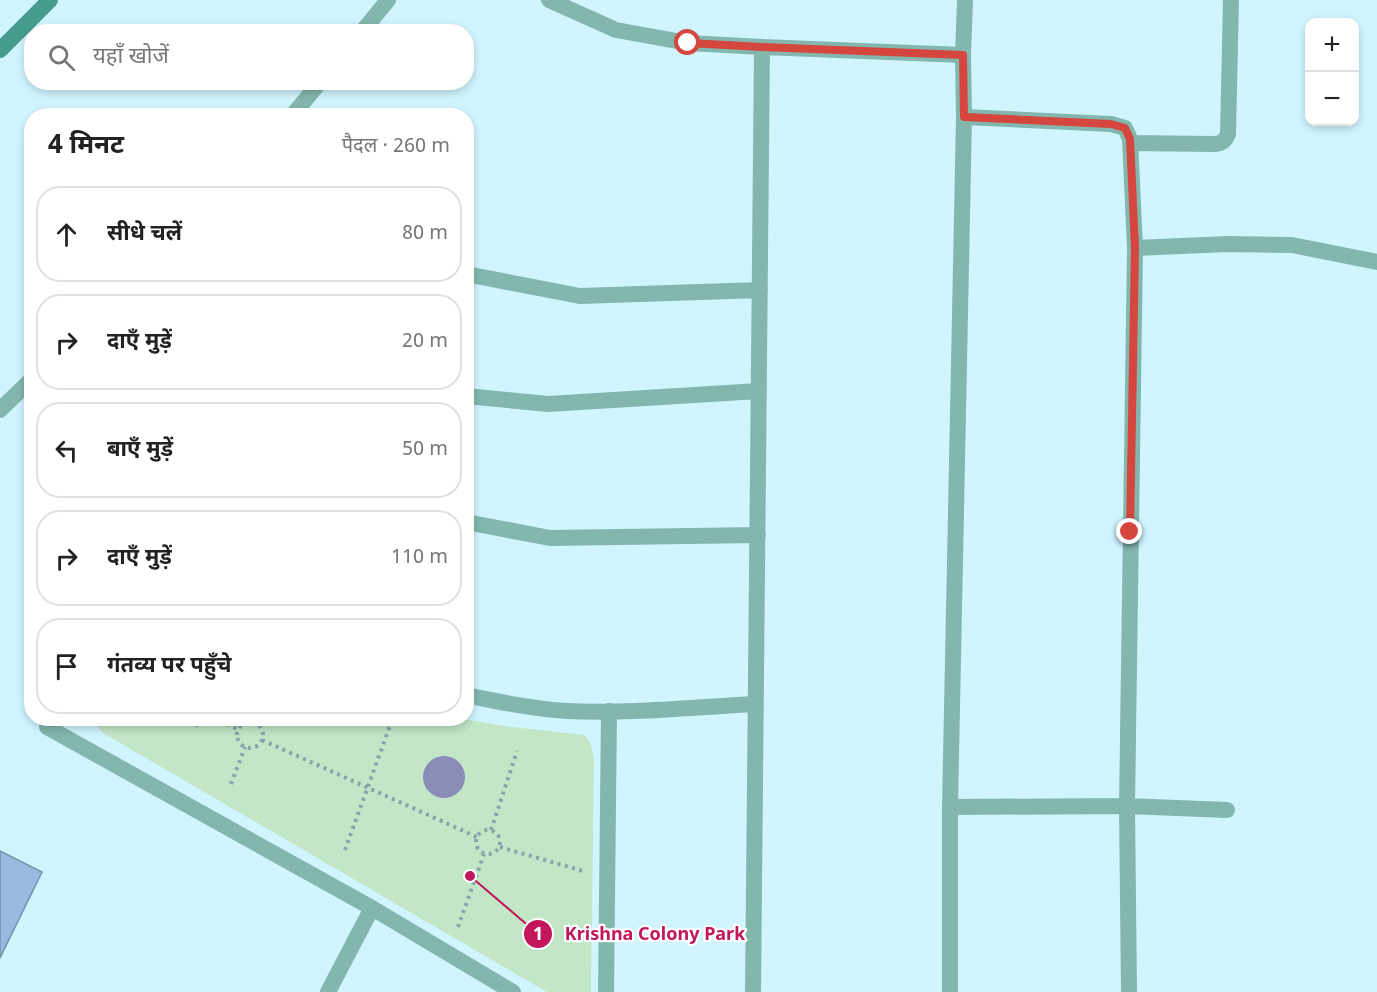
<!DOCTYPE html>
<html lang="hi">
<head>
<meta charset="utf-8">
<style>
  body { margin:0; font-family:Georgia,"Noto Sans Devanagari",serif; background:#f6f6f6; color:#222 }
  .controls { position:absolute; right:18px; top:18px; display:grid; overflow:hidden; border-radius:12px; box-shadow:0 3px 9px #0003 }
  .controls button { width:54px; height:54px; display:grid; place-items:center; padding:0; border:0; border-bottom:2px solid #e0e0e0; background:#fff; color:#222; font:30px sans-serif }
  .stop { position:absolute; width:18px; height:18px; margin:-14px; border:4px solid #d4463e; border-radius:50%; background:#fff }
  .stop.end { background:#d4463e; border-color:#fff; box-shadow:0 2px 6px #0008 }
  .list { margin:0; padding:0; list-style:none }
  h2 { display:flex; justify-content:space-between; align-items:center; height:78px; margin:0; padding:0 24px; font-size:26px }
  h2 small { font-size:20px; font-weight:400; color:#767676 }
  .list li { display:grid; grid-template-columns:39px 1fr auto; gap:18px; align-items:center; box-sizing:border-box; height:96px; margin:0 12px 12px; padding:0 12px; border:2px solid #e0e0e0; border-radius:24px }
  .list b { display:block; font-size:22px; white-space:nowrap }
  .list em { font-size:20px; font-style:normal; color:#767676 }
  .icon { flex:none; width:33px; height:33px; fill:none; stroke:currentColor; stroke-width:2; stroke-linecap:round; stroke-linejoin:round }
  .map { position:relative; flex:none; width:1377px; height:992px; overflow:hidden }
  .search { position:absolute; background:#fff; box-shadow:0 3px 9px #0003; left:24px; top:24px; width:450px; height:66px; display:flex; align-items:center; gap:15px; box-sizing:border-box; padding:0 21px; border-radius:24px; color:#767676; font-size:22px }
  .panel { position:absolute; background:#fff; box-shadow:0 3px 9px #0003; left:24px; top:108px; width:450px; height:618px; border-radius:24px }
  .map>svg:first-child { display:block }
  .green { fill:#c3e6c7 }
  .water { fill:#8c8cb8 }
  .building { fill:#98badf; stroke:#7790ab; stroke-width:1.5 }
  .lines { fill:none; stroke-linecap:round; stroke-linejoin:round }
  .path { stroke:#87a3ab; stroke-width:4; stroke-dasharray:3 4.5; stroke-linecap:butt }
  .minor { stroke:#83b7ae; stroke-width:16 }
  .tertiary { stroke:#83b7ae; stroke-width:16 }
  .secondary { stroke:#469c8f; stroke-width:16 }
  .route { stroke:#d4463e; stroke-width:8 }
  .leader { fill:none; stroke:#c2185b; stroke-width:2 }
  .callout-dot { fill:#c2185b; stroke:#fff; stroke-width:2 }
  .mark-label { font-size:18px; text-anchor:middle; font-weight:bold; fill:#fff }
  .callout-label { font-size:18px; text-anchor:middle; font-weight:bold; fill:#c2185b; stroke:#fff; stroke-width:4.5; stroke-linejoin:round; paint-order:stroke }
</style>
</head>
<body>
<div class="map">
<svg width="1377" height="992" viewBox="0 0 1377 992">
  <rect width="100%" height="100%" fill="#d1f5ff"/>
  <path class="green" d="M457 718 512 727 585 735 591 745 594 760 591 992H547L103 733 91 719Z"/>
  <path class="water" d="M423 777a21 21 0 1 1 42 0a21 21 0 1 1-42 0Z"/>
  <path class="building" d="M0 851 42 872 0 958Z"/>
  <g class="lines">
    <path class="path" d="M182 718 201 727 205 718
      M213 718 239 730
      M237 735a13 13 0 1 1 26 0a13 13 0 1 1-26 0Z
      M262 740 477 837
      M231 784 245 747
      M476 842a12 12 0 1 1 24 0a12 12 0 1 1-24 0Z
      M491 830 517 751
      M500 847 583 871
      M345 850 391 723
      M458 927 484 854"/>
    <path class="minor" d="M549 0 616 30 688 43 762 47 963 55
      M362 32 388 0
      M292 116 320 82
      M964 117 1111 124 1125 128 1130 139 1135 248 1127 806 1129 992
      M1130 143 1215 144C1222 143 1225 141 1228 134L1231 0
      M1135 248 1228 244 1292 245 1377 262
      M466 274 580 296 760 290
      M466 396 548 404 759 391
      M0 410 32 379
      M466 522 550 538 758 535
      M466 695C500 702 533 709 567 711 630 714 693 707 756 704
      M54 718 47 727 372 908 513 992
      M950 807 1127 806 1227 810
      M328 992 372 908
      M606 992 609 711
      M753 992 762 47"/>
    <path class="tertiary" d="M950 992V807L964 117 963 55 965 0"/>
    <path class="secondary" d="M0 50 50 0"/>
  </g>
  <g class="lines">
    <path class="route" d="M688 43 762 47 963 55 964 117 1111 124 1125 128 1130 139 1135 248 1130 532"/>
  </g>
  <path class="leader" d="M470 876L538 934"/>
  <g class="callout-dot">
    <circle cx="470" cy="876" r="6"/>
    <circle cx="538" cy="934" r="15"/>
  </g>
  <g class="mark-label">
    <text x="538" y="940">1</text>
  </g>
  <g class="callout-label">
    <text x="655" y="940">Krishna Colony Park</text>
  </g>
</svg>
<div class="controls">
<button>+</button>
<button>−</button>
</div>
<div class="stop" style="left:688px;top:43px"></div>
<div class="stop end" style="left:1130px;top:532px"></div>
<div class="search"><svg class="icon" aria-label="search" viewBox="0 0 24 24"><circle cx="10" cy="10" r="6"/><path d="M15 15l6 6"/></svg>यहाँ खोजें</div>
<section class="panel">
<h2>4 मिनट<small>पैदल · 260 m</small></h2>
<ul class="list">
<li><svg class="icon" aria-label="ahead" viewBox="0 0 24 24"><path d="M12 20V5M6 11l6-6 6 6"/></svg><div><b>सीधे चलें</b></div><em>80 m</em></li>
<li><svg class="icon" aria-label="right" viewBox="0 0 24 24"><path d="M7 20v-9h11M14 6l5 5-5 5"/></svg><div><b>दाएँ मुड़ें</b></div><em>20 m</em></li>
<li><svg class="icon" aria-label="left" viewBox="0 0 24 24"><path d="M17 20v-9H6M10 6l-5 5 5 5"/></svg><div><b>बाएँ मुड़ें</b></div><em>50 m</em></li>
<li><svg class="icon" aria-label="right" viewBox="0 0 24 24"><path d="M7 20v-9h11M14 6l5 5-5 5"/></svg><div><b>दाएँ मुड़ें</b></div><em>110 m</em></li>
<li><svg class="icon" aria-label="arrive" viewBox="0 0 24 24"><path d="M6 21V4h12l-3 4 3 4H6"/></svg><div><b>गंतव्य पर पहुँचे</b></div></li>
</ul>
</section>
</div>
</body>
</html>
